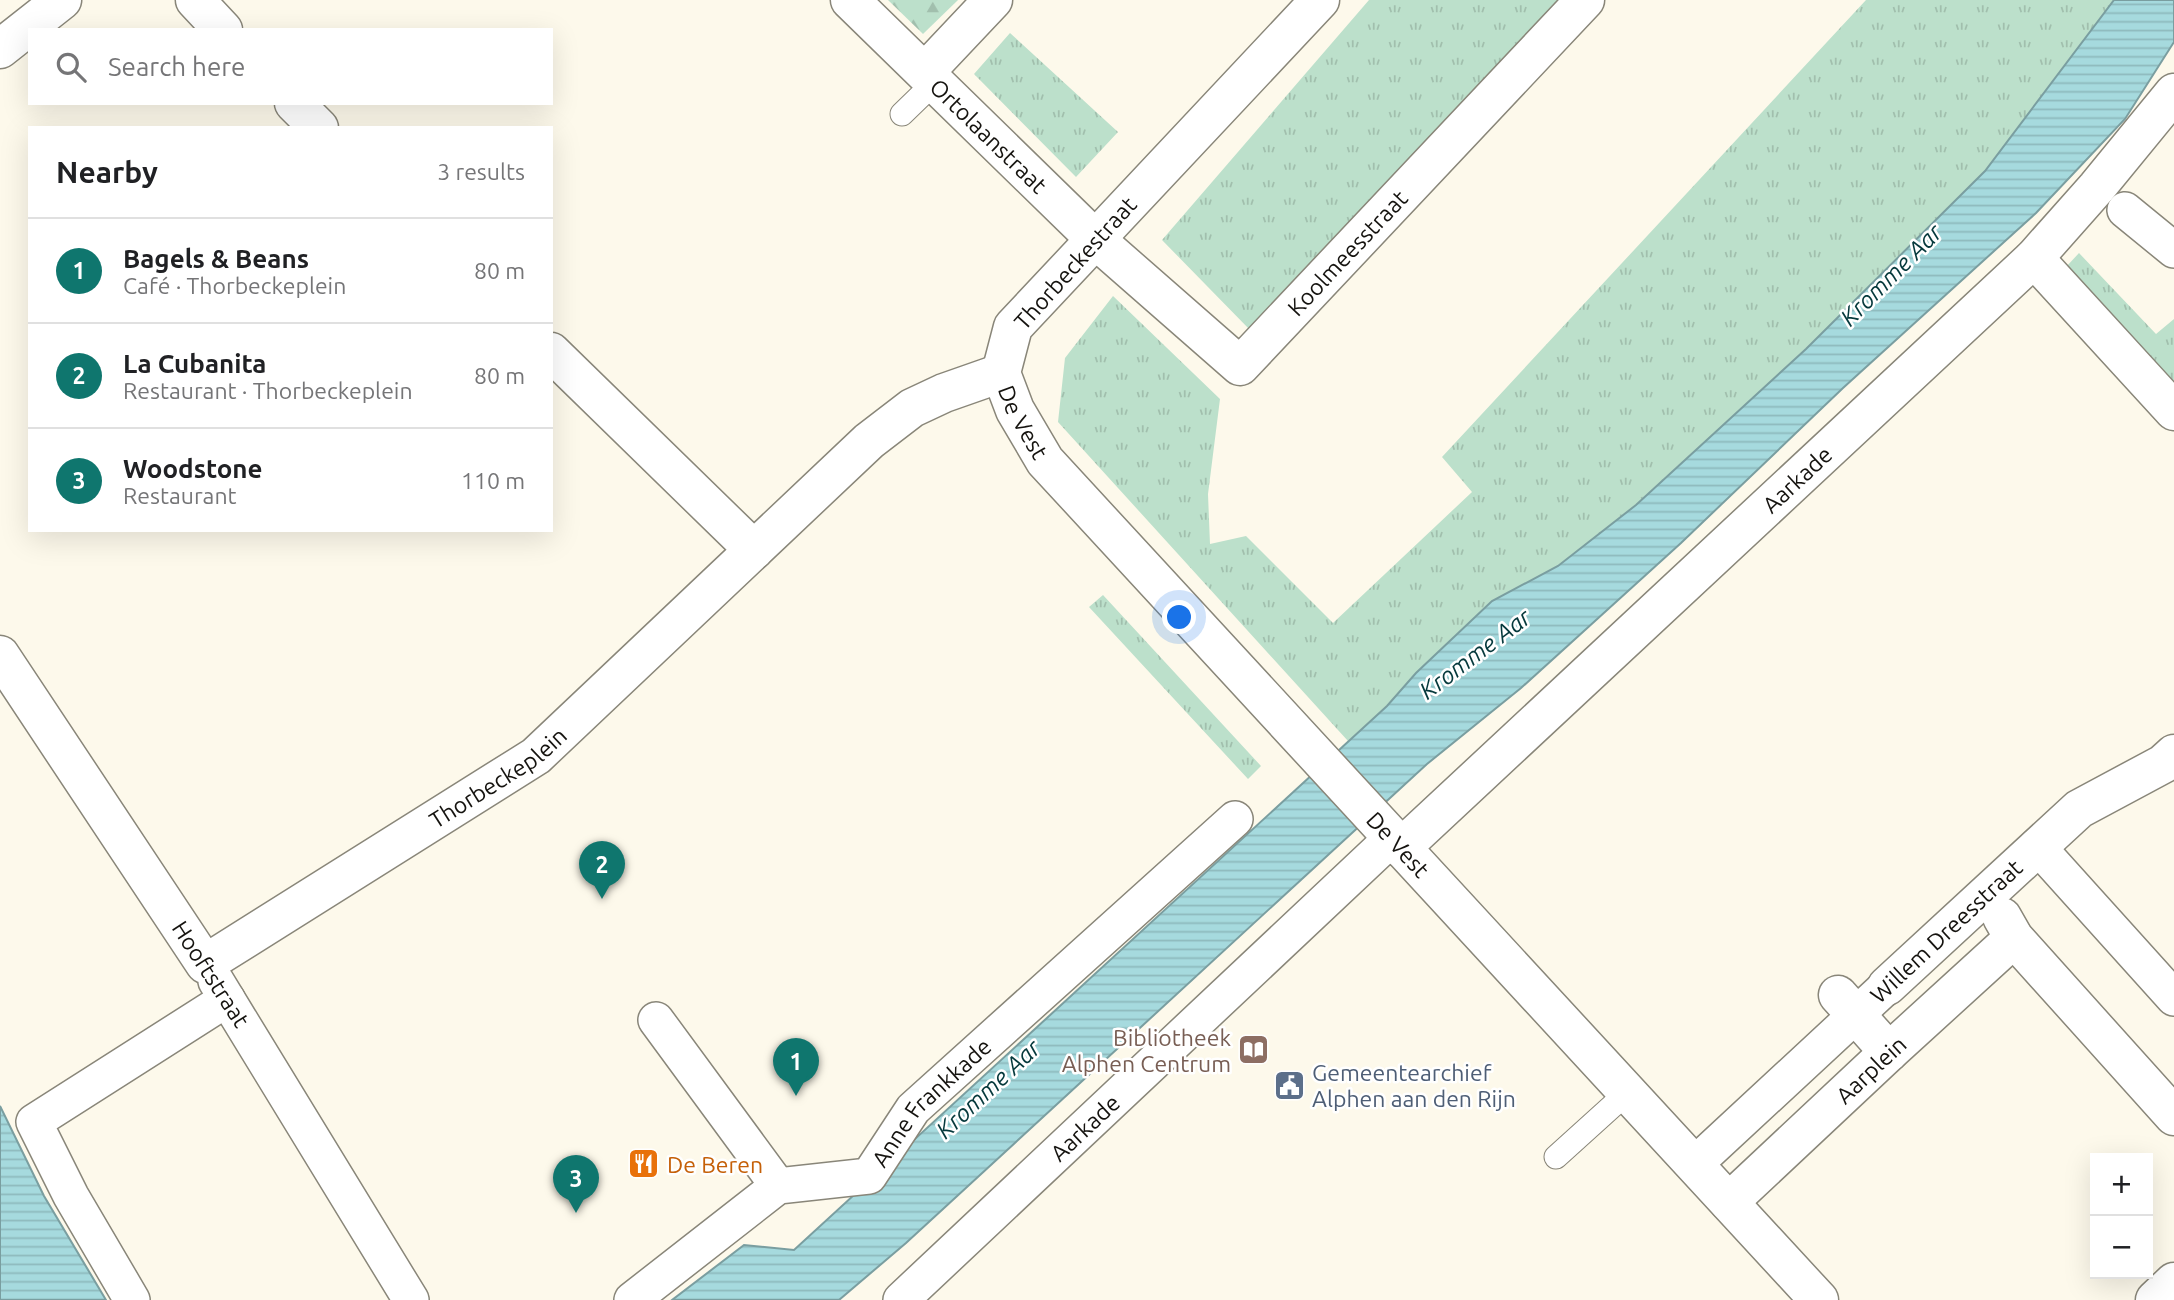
<!DOCTYPE html>
<html lang="en">
<head>
<meta charset="utf-8">
<style>
  body { margin:0; font-family:Ubuntu,sans-serif; background:#f2f2f2; color:#202124 }
  .controls { position:absolute; right:21px; bottom:21px; display:grid; overflow:hidden; border-radius:0px; box-shadow:0 7px 28px #0002 }
  .controls button { width:63px; height:63px; display:grid; place-items:center; padding:0; border:0; border-bottom:2px solid #e0e0e0; background:#fff; color:#202124; font:35px sans-serif }
  .you { position:absolute; left:1180px; top:618px; width:24px; height:24px; margin:-18px; border:5px solid #fff; border-radius:50%; background:#1a73e8; box-shadow:0 0 0 10px #1a73e833 }
  .badge { display:grid; place-items:center; width:46px; height:46px; border-radius:50%; background:#0f766e; color:#fff; font-size:23px; font-weight:700 }
  .pin { position:absolute; translate:-50% -58px; filter:drop-shadow(0 2px 4px #0008) }
  .pin::after { content:''; position:absolute; top:37px; width:24px; height:21px; background:inherit; clip-path:polygon(0 0,100% 0,50% 100%) }
  .list { margin:0; padding:0; list-style:none }
  h2 { display:flex; justify-content:space-between; align-items:center; height:91px; margin:0; padding:0 28px; font-size:30px }
  h2 small { font-size:23px; font-weight:400; color:#757577 }
  .list li { display:grid; grid-template-columns:46px 1fr auto; gap:21px; align-items:center; box-sizing:border-box; height:105px; padding:0 28px; border-top:2px solid #e0e0e0 }
  .list b { display:block; font-size:26px; white-space:nowrap }
  .list p { margin:0; font-size:23px; white-space:nowrap; color:#757577 }
  .list em { font-size:23px; font-style:normal; color:#757577 }
  .icon { flex:none; width:38px; height:38px; fill:none; stroke:currentColor; stroke-width:2; stroke-linecap:round; stroke-linejoin:round }
  .map { position:relative; flex:none; width:2174px; height:1300px; overflow:hidden }
  .search { position:absolute; background:#fff; box-shadow:0 7px 28px #0002; left:28px; top:28px; width:525px; height:77px; display:flex; align-items:center; gap:18px; box-sizing:border-box; padding:0 24px; border-radius:0px; color:#757577; font-size:26px }
  .panel { position:absolute; background:#fff; box-shadow:0 7px 28px #0002; left:28px; top:126px; width:525px; height:406px; border-radius:0px }
  .map>svg:first-child { display:block }
  .grass { fill:url(#grass-tufts) }
  .forest { fill:url(#forest-firs) }
  .water { fill:url(#water-rules); stroke:#7a9ea0; stroke-width:2 }
  .lines { fill:none; stroke-linecap:round; stroke-linejoin:round }
  .service-casing { stroke:#898679; stroke-width:25 }
  .pedestrian-casing { stroke:#898679; stroke-width:38 }
  .minor-casing { stroke:#898679; stroke-width:41 }
  .tertiary-casing { stroke:#898679; stroke-width:41 }
  .service { stroke:#fff; stroke-width:23 }
  .pedestrian { stroke:#fff; stroke-width:35 }
  .minor { stroke:#fff; stroke-width:38 }
  .tertiary { stroke:#fff; stroke-width:38 }
  .labels { text-anchor:middle; dominant-baseline:central; stroke-width:5; stroke-linejoin:round; paint-order:stroke }
  .street-label { font-size:23px; fill:#15130f; stroke:#fff }
  .education-label { font-size:23px; fill:#785e54; stroke:#fff; text-anchor:end }
  .service-label { font-size:23px; fill:#4e5e75; stroke:#fff; text-anchor:start }
  .food-label { font-size:23px; fill:#c56008; stroke:#fff; text-anchor:start }
  .water-label { font-size:24px; font-style:italic; fill:#05393c; stroke:#fff }
</style>
</head>
<body>
<div class="map">
<svg width="2174" height="1300" viewBox="0 0 2174 1300">
  <defs>
    <pattern id="grass-tufts" width="24" height="20" patternUnits="userSpaceOnUse" patternTransform="scale(1.75)"><rect width="24" height="20" fill="#bce0cb"/><path d="M3 7l-1-3M5 7V3M7 7l1-3M15 17l-1-3M17 17v-4M19 17l1-3" fill="none" stroke="#a1bfad"/></pattern>
    <pattern id="forest-firs" width="22" height="20" patternUnits="userSpaceOnUse" patternTransform="scale(1.75)"><rect width="22" height="20" fill="#bce0cb"/><path d="M5 1l3.5 6h-7zM16 11l3.5 6h-7z" fill="#a1bfad"/></pattern>
    <pattern id="water-rules" width="6" height="5" patternUnits="userSpaceOnUse" patternTransform="scale(1.75)"><rect width="6" height="5" fill="#a6dade"/><path d="M0 2.5h6" fill="none" stroke="#8ebabd"/></pattern>
  </defs>
  <rect width="100%" height="100%" fill="#fdf9eb"/>
  <path class="grass" d="M1369 0H1563L1251 331 1162 240Z
    M1866 0H2114L1985 171 1806 349 1636 505 1558 566 1492 601 1416 673 1387 706 1348 741 1058 422 1065 358 1113 296 1220 399 1208 494 1210 544 1246 536 1333 623 1472 492 1442 457Z
    M1010 33 1118 132 1076 177 974 74Z
    M2079 253 2156 334 2174 319V383L2066 267Z
    M1103 595 1261 766 1248 779 1089 607Z"/>
  <path class="forest" d="M888 0H958L923 34Z"/>
  <path class="water" d="M2114 0H2174V42L2125 119 2036 213 1843 388 1681 543 1521 688 1427 764 906 1243 839 1300H672L744 1245 794 1250 1387 706 1416 673 1492 601 1558 566 1636 505 1806 349 1985 171Z
    M0 1106 44 1196 106 1300H0Z"/>
  <g class="lines">
    <defs>
      <path id="service" d="M902 114 935 82
        M1556 1157 1629 1091"/>
      <g id="pedestrian">
        <path d="M2125 210 2174 250"/>
        <path d="M2037 846 2174 998"/>
        <path d="M216 981 411 1300"/>
        <path d="M656 1020 778 1186"/>
        <path d="M1695 1164 1887 986"/>
        <path d="M132 1300 71 1196 34 1122 227 999"/>
        <path id="s1" d="M632 1300 778 1186 869 1176 913 1109 1235 819"/>
        <path id="s2" d="M901 1300 1392 838"/>
      </g>
      <g id="minor">
        <path d="M195 0 223 30"/>
        <path id="s3" d="M850 0 1095 239 1240 366 1585 0"/>
        <path d="M0 49 62 0"/>
        <path d="M925 72 993 0"/>
        <path d="M294 103 319 128"/>
        <path d="M2034 258 2174 411"/>
        <path d="M551 352 754 550"/>
        <path id="s4" d="M0 655 205 964 536 756 869 441 912 408 944 393 1001 373"/>
        <path id="s5" d="M1401 848 2034 258 2097 187 2174 93"/>
        <path d="M2002 917 2014 938 2174 1116"/>
        <path d="M1887 986 2079 809 2163 764 2174 754"/>
        <path d="M1838 995 1889 1052"/>
        <path id="s6" d="M1729 1202 1889 1052 2014 938"/>
        <path d="M2155 1300 2174 1282"/>
      </g>
      <g id="tertiary">
        <path id="s7" d="M1320 0 1013 327 1001 373 1015 410 1045 461 1819 1300"/>
      </g>
    </defs>
    <use href="#service" class="service-casing"/>
    <use href="#pedestrian" class="pedestrian-casing"/>
    <use href="#minor" class="minor-casing"/>
    <use href="#tertiary" class="tertiary-casing"/>
    <use href="#service" class="service"/>
    <use href="#pedestrian" class="pedestrian"/>
    <use href="#minor" class="minor"/>
    <use href="#tertiary" class="tertiary"/>
  </g>
  <defs>
    <symbol id="library-square" viewBox="-11 -11 22 22"><rect x="-9" y="-9" width="18" height="18" rx="4" fill="#8d6e63" stroke="#fff"/><path d="M-6-4Q-3-5.5-.7-3.5V5Q-3 3-6 4ZM6-4Q3-5.5 .7-3.5V5Q3 3 6 4Z" fill="#fff"/></symbol>
    <symbol id="civic-square" viewBox="-11 -11 22 22"><rect x="-9" y="-9" width="18" height="18" rx="4" fill="#5c6f8a" stroke="#fff"/><path d="M-.6-6.5H3V-4.5H.6V-3L4-1V1h2V6H-6V1h2V-1L-.6-3ZM-1.2 2.5V6h2.4V2.5Z" fill="#fff"/></symbol>
    <symbol id="restaurant-square" viewBox="-11 -11 22 22"><rect x="-9" y="-9" width="18" height="18" rx="4" fill="#e8710a" stroke="#fff"/><path d="M-5-6h1v4h1v-4h1v4h1v-4h1v5L-1.5 .5V6h-2V.5L-5-1ZM5-6V6H3V1.5H1.5Q1.5-4 5-6Z" fill="#fff"/></symbol>
  </defs>
  <g fill-rule="evenodd">
    <use href="#library-square" x="1236" y="1032" width="35" height="35"/>
    <use href="#civic-square" x="1272" y="1068" width="35" height="35"/>
    <use href="#restaurant-square" x="626" y="1146" width="35" height="35"/>
  </g>
  <g class="labels">
    <g class="street-label">
      <text stroke="none"><textPath href="#s3" startOffset="194">Ortolaanstraat</textPath></text>
      <text stroke="none"><textPath href="#s3" startOffset="691">Koolmeesstraat</textPath></text>
      <text transform="translate(1075 263) rotate(-48)">Thorbeckestraat</text>
      <text stroke="none"><textPath href="#s7" startOffset="550">De Vest</textPath></text>
      <text stroke="none"><textPath href="#s5" startOffset="541">Aarkade</textPath></text>
      <text stroke="none"><textPath href="#s4" startOffset="718">Thorbeckeplein</textPath></text>
      <text stroke="none"><textPath href="#s7" startOffset="1116">De Vest</textPath></text>
      <text transform="translate(1946 931) rotate(-43)">Willem Dreesstraat</text>
      <text transform="translate(211 974) rotate(57)">Hooftstraat</text>
      <text stroke="none"><textPath href="#s6" startOffset="194">Aarplein</textPath></text>
      <text stroke="none"><textPath href="#s1" startOffset="374">Anne Frankkade</textPath></text>
      <text stroke="none"><textPath href="#s2" startOffset="252">Aarkade</textPath></text>
    </g>
    <g class="education-label">
      <text x="1231" y="1037">Bibliotheek<tspan x="1231" dy="26">Alphen Centrum</tspan></text>
    </g>
    <g class="service-label">
      <text x="1312" y="1072">Gemeentearchief<tspan x="1312" dy="26">Alphen aan den Rijn</tspan></text>
    </g>
    <g class="food-label">
      <text x="667" y="1164">De Beren</text>
    </g>
    <g class="water-label">
      <text transform="translate(1891 275) rotate(-45)">Kromme Aar</text>
      <text transform="translate(1475 654) rotate(-37)">Kromme Aar</text>
      <text transform="translate(988 1089) rotate(-43)">Kromme Aar</text>
    </g>
  </g>
</svg>
<div class="controls">
<button>+</button>
<button>−</button>
</div>
<div class="you"></div>
<div class="pin badge" style="left:796px;top:1096px">1</div>
<div class="pin badge" style="left:602px;top:899px">2</div>
<div class="pin badge" style="left:576px;top:1213px">3</div>
<div class="search"><svg class="icon" aria-label="search" viewBox="0 0 24 24"><circle cx="10" cy="10" r="6"/><path d="M15 15l6 6"/></svg>Search here</div>
<section class="panel">
<h2>Nearby<small>3 results</small></h2>
<ul class="list">
<li><span class="badge">1</span><div><b>Bagels &amp; Beans</b><p>Café · Thorbeckeplein</p></div><em>80 m</em></li>
<li><span class="badge">2</span><div><b>La Cubanita</b><p>Restaurant · Thorbeckeplein</p></div><em>80 m</em></li>
<li><span class="badge">3</span><div><b>Woodstone</b><p>Restaurant</p></div><em>110 m</em></li>
</ul>
</section>
</div>
</body>
</html>
